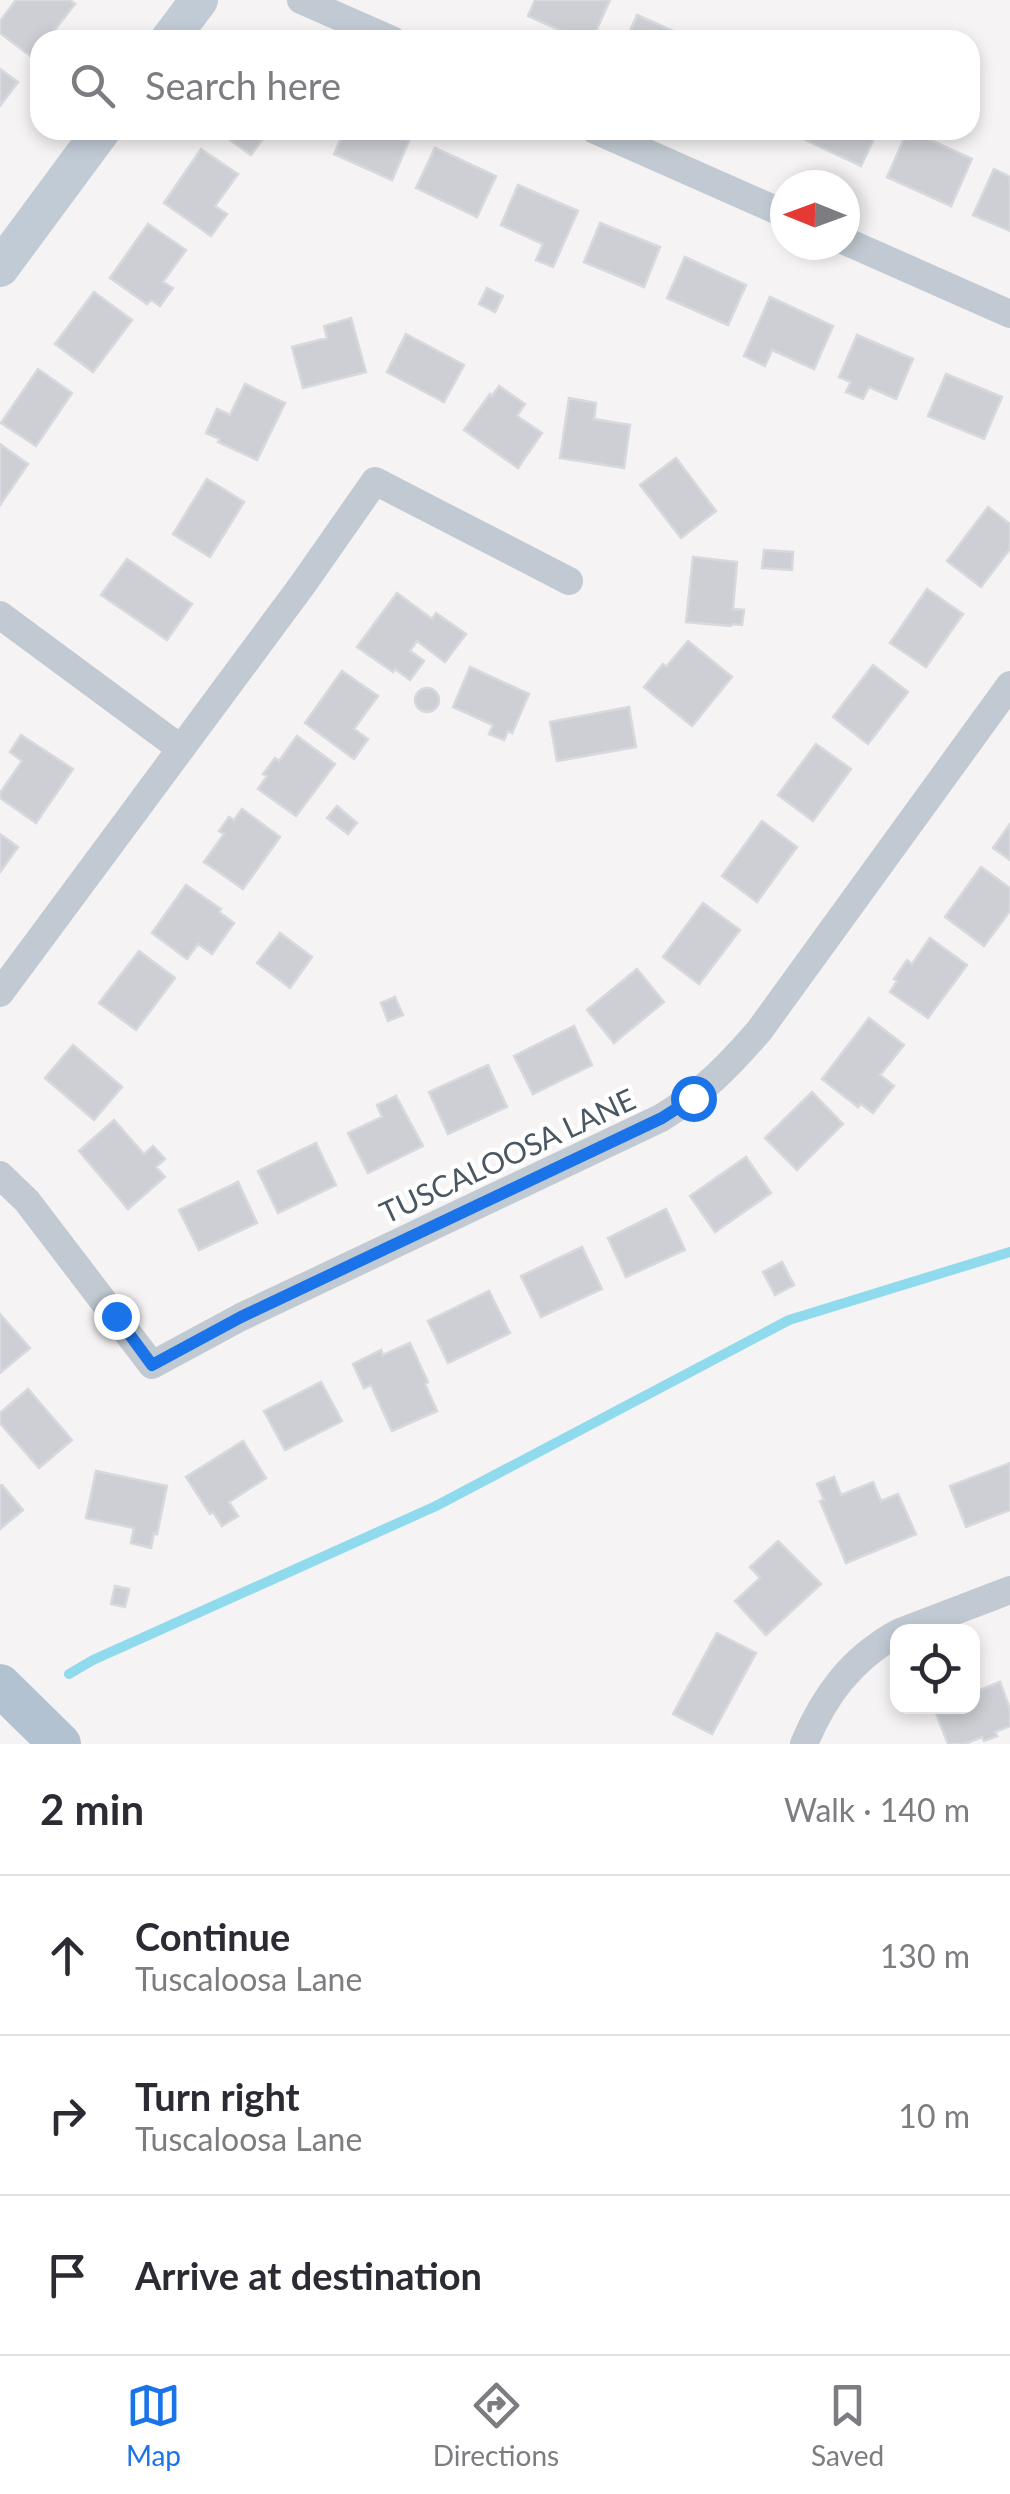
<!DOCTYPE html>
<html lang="en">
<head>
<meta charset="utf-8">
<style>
  body { margin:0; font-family:Lato,sans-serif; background:#f7f7f7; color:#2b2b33 }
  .controls { position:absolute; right:30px; bottom:30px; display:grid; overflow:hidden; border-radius:20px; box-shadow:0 5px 15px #0003 }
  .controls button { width:90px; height:90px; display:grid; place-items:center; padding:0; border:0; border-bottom:2px solid #e1e1e2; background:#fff; color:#2b2b33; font:50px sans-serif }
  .compass { position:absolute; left:770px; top:170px; width:90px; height:90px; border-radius:50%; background:#fff; box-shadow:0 5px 15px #0003; rotate:271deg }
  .stop { position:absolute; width:30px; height:30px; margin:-22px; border:8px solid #1a73e8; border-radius:50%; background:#fff }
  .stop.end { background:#1a73e8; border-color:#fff; box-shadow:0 2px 10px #0008 }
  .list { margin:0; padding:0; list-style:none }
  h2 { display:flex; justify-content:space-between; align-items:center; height:130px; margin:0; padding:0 40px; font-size:42px }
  h2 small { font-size:32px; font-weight:400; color:#7c7c81 }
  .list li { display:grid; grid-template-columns:65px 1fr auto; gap:30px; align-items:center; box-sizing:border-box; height:160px; padding:0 40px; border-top:2px solid #e1e1e2 }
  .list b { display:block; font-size:38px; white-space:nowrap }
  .list p { margin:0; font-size:32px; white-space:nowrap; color:#7c7c81 }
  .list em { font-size:32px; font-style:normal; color:#7c7c81 }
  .icon { flex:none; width:55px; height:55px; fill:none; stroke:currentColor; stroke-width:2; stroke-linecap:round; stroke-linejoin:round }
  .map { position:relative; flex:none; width:1010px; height:1744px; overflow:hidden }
  .search { position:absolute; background:#fff; box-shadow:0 5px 15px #0003; left:30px; right:30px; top:30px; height:110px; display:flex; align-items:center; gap:25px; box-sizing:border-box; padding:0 35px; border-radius:30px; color:#7c7c81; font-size:38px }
  .sheet { height:610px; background:#fff }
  nav { display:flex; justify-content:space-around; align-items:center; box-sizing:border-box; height:140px; border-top:2px solid #e1e1e2; background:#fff; font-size:28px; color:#7c7c81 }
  nav a { display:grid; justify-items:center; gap:5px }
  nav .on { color:#1a73e8 }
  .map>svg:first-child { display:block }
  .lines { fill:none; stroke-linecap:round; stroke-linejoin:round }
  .stream { stroke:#90daee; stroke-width:10 }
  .building { fill:#cdcfd5; stroke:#d7d9de; stroke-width:2.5 }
  .street { stroke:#c1cad2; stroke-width:28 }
  .secondary { stroke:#c1cbd6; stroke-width:38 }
  .primary { stroke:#b3c2d1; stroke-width:42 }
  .route { stroke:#1a73e8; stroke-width:12 }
  .labels { text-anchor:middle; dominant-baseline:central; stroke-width:9; stroke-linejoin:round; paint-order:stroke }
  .street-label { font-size:30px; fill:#4a5661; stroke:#fff }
</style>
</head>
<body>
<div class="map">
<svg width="1010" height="1744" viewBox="0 0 1010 1744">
  <rect width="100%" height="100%" fill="#f5f3f3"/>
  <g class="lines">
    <path class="stream" d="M69 1674 93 1660 436 1506 789 1320 1010 1252"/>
  </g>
  <path class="building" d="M16 0H70L75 4 47 40H40V49L33 58 0 33V21Z
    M535 0H610L592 40H582L528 16Z
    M637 15 693 40H626Z
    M0 69 18 82 0 106Z
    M216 130H269L251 155Z
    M345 130H384L409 141 392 180 334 154Z
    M802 130H878L861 166 799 137Z
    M908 130 972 159 951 206 887 177Z
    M435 148 496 176 477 217 416 188Z
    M201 149 238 174 215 206 227 214 211 236 164 203Z
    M994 169 1010 177V231L973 215Z
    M518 185 578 211 553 267 536 260 543 244 501 225Z
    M600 223 660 247 644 287 584 262Z
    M148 224 186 250 163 282 173 288 160 306 151 300 147 304 110 278Z
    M685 257 746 285 728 325 667 298Z
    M487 288 503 296 495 312 479 304Z
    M94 292 132 320 93 372 55 344Z
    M770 297 833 326 814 369 772 350 765 366 744 356Z
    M351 318 366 372 303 388 292 347 327 338 324 326Z
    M406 334 464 365 444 402 387 372Z
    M857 335 913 359 896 399 869 387 863 399 846 392 851 382 839 377Z
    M38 369 72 393 36 446 1 423Z
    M946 374 1002 397 984 439 928 416Z
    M245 384 285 403 257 460 218 442 220 439 206 433 217 409 230 415Z
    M499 386 525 404 517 416 542 433 518 468 464 430 490 394 492 396Z
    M569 398 596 403 594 419 630 425 624 468 560 458Z
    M0 444 28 464 0 505Z
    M676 458 716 511 681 538 640 485Z
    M207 479 244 502 210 557 173 534Z
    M988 507 1010 524V549L981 587 947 561Z
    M764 550 793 552 792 570 762 568Z
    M693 557 737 562 733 609 744 610 742 625 732 624 731 626 686 622Z
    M127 559 192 604 167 640 101 595Z
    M927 589 963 614 926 667 890 643Z
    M397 593 432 619 436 613 466 634 445 662 417 641 410 651 424 661 410 680 395 669 393 672 357 647Z
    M688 641 732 677 692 726 644 687 663 664 666 667Z
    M873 665 908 692 868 744 833 717Z
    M470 667 529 694 512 733 508 731 504 740 489 734 493 725 453 707Z
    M342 671 378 696 354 729 368 739 354 759 305 723Z
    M415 700a12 12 0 1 1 24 0a12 12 0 1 1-24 0Z
    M629 707 636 747 557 761 550 722Z
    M21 735 73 769 36 823 0 798V793L22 761 10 752Z
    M297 736 335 764 296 816 258 789 267 776 263 774 275 758 279 761Z
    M816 744 851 769 813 821 778 795Z
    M337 806 357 823 348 834 327 818Z
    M242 809 280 837 243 889 204 862 224 834 219 831 229 817 234 820Z
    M762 821 797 847 757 902 722 876Z
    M1010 824V860L993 848Z
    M0 834 18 847 0 872Z
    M981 867 1010 888V911L984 946 945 917Z
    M186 885 221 909 219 912 234 923 212 954 198 944 187 959 152 933Z
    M703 903 740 930 699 984 663 957Z
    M280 933 312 957 290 988 257 963Z
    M930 938 967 965 928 1018 890 992 897 981 894 979 907 960 912 964Z
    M139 951 175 978 136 1030 99 1003Z
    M637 969 664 1002 614 1043 587 1010Z
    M395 997 403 1015 388 1021 381 1003Z
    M869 1018 904 1045 880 1075 894 1086 873 1113 861 1104 858 1107 822 1079Z
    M574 1026 592 1065 533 1094 514 1056Z
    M73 1045 122 1087 94 1120 45 1078Z
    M488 1065 507 1107 448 1134 429 1092Z
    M812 1092 843 1124 797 1170 765 1138Z
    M396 1096 423 1146 368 1173 348 1133 382 1117 377 1105Z
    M114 1120 144 1154 153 1146 165 1159 156 1167 165 1177 128 1209 79 1151Z
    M316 1143 336 1185 278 1213 258 1171Z
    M746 1157 771 1193 715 1232 690 1196Z
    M238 1182 257 1223 199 1250 179 1210Z
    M666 1209 685 1250 626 1277 608 1238Z
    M582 1247 602 1289 541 1317 521 1276Z
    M782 1262 794 1285 775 1295 763 1272Z
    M489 1291 510 1333 448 1363 428 1321Z
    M0 1314 30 1348 0 1373Z
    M410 1343 428 1382 425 1384 437 1411 392 1431 371 1385 364 1388 353 1364 381 1350 383 1355Z
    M321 1382 342 1421 285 1450 264 1411Z
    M28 1389 72 1440 39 1468 0 1423V1413Z
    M243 1441 266 1478 229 1502 238 1516 222 1526 213 1512 210 1514 186 1477Z
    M1010 1463V1510L966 1527 950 1486Z
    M96 1471 167 1486 157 1534 154 1533 151 1548 131 1543 134 1528 86 1518Z
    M834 1477 841 1495 873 1482 881 1501 898 1494 916 1534 846 1563 820 1501 824 1500 817 1484Z
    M2 1485 23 1510 0 1529V1486Z
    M778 1541 821 1584 766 1635 735 1601 760 1578 750 1567Z
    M115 1586 129 1589 125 1607 111 1604Z
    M717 1633 756 1653 712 1734 673 1714Z
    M1000 1682 1010 1709V1726L995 1732 997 1736 984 1741 982 1737 965 1744H948L934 1708 972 1706V1693Z"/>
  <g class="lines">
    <path class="street" d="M301 0 392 40
      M595 130 785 214
      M845 241 1010 314
      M0 615 180 748
      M0 993 303 584 375 481 569 581
      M0 1175 27 1201 152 1365 241 1317 661 1118C703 1092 727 1068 759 1031L1010 685
      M900 1632 1010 1590
      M804 1744C824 1696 851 1659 898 1633"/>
    <path class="secondary" d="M169 40 199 0
      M0 268 102 130"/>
    <path class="primary" d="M0 1685 60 1744"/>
  </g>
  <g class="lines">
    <path class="route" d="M116 1316 152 1365 241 1317 662 1118 693 1098"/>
  </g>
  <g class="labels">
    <g class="street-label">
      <text transform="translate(507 1155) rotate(-25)">TUSCALOOSA LANE</text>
    </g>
  </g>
</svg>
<div class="controls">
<button><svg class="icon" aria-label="locate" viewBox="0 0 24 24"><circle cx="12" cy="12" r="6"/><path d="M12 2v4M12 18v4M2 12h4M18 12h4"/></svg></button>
</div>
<svg class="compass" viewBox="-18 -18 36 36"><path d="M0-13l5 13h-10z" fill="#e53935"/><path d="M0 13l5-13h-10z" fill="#7c7c81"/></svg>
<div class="stop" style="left:693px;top:1098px"></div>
<div class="stop end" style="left:116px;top:1316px"></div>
<div class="search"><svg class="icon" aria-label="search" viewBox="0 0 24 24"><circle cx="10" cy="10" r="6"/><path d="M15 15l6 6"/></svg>Search here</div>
</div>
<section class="sheet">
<h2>2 min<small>Walk · 140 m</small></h2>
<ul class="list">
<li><svg class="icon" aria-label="ahead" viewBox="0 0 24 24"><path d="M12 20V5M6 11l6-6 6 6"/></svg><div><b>Continue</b><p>Tuscaloosa Lane</p></div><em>130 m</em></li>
<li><svg class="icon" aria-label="right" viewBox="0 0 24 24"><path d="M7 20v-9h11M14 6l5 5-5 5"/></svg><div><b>Turn right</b><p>Tuscaloosa Lane</p></div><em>10 m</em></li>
<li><svg class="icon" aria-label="arrive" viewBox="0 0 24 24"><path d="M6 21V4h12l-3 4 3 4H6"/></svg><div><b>Arrive at destination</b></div></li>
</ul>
</section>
<nav>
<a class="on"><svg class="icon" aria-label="map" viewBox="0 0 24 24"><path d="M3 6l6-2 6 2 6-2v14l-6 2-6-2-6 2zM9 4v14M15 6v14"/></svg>Map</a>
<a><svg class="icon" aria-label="directions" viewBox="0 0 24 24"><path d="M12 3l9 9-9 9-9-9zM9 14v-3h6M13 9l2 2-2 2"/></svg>Directions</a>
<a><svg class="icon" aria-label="saved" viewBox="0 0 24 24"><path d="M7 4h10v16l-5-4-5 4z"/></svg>Saved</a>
</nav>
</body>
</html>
